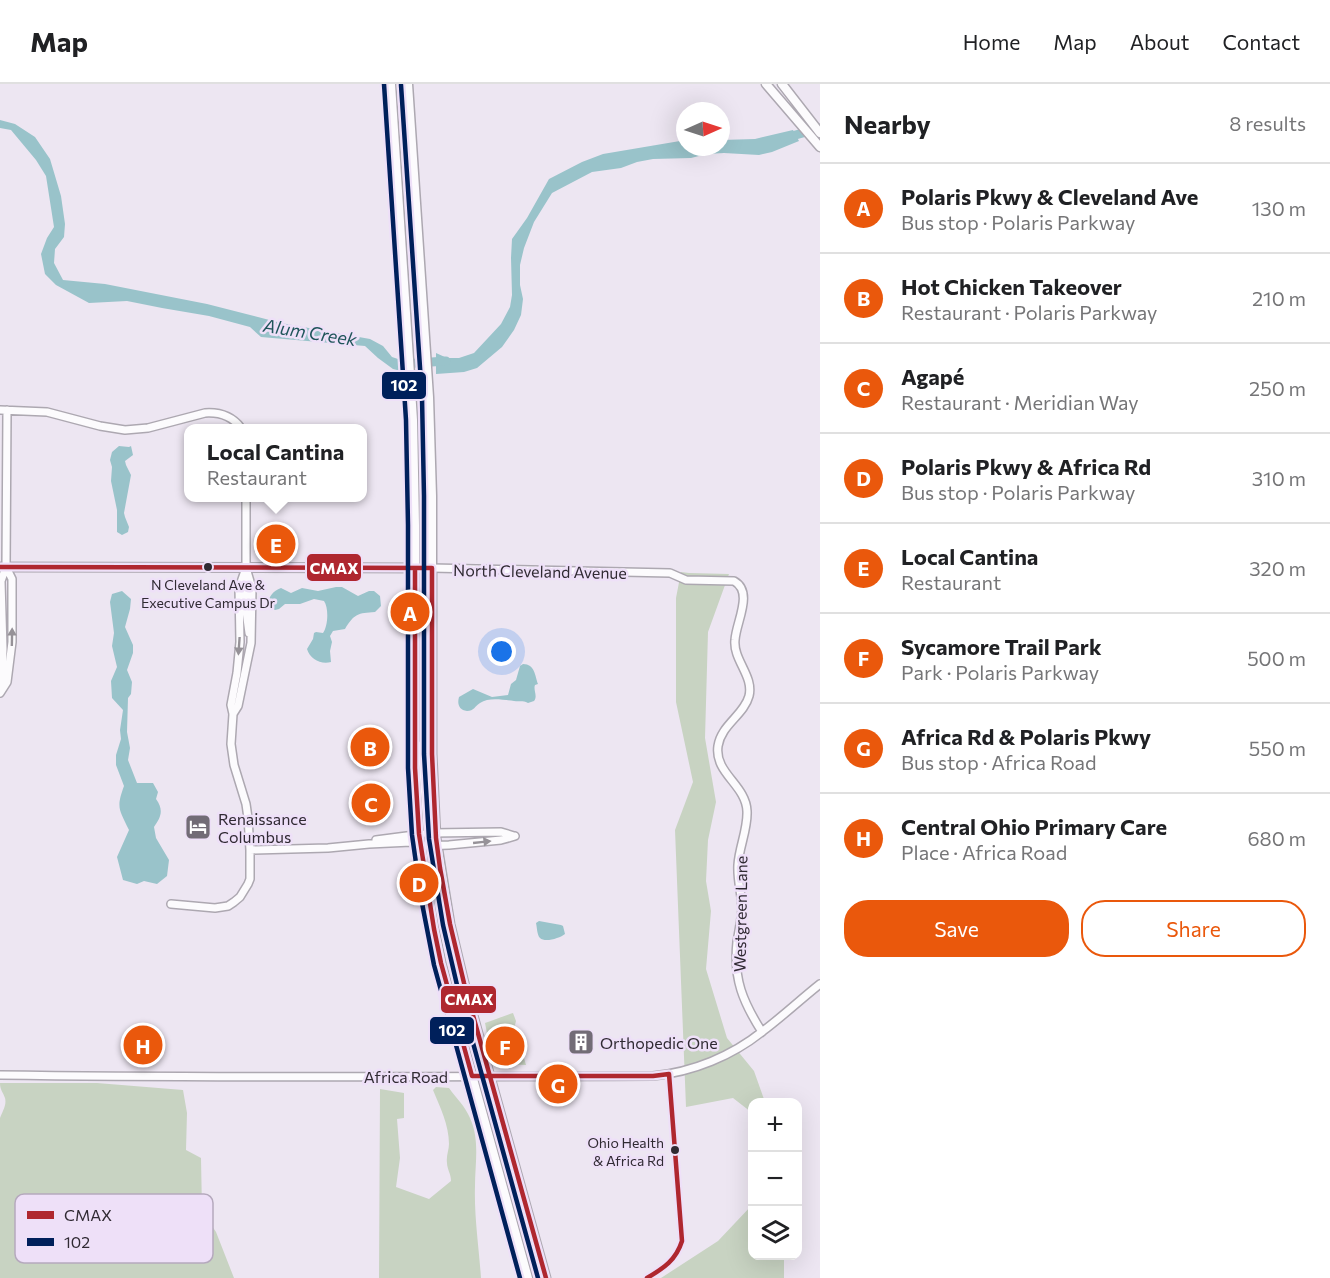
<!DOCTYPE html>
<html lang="en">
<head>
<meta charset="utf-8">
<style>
  body { margin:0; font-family:Commissioner,sans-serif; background:#f6f6f6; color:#202124 }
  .controls { position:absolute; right:18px; bottom:18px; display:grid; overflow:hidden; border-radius:12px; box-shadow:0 6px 24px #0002 }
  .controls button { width:54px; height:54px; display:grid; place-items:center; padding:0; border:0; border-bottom:2px solid #e0e0e0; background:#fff; color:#202124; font:30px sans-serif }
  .compass { position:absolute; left:676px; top:18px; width:54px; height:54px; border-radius:50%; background:#fff; box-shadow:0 6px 24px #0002; rotate:87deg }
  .you { position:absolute; left:502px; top:568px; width:21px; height:21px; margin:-15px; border:4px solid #fff; border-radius:50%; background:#1a73e8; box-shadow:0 0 0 9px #1a73e833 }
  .badge { display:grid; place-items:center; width:39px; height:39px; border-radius:50%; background:#ea580c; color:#fff; font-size:20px; font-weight:700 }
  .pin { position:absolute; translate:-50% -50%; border:3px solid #fff; box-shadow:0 2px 6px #0006 }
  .popup { position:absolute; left:184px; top:340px; width:183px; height:78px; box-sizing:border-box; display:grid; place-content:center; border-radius:12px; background:#fff; filter:drop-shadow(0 2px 4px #0005); font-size:20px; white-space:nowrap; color:#757577 }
  .popup b { font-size:22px; color:#202124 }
  .popup::after { content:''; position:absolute; left:50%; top:100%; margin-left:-12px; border:12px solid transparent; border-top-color:#fff }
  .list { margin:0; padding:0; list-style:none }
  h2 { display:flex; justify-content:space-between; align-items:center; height:78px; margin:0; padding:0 24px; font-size:26px }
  h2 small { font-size:20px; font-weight:400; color:#757577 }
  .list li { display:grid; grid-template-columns:39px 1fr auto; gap:18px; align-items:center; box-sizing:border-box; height:90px; padding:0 24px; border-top:2px solid #e0e0e0 }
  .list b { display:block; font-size:22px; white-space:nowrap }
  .list p { margin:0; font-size:20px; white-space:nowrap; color:#757577 }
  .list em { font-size:20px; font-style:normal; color:#757577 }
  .actions { display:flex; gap:12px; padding:18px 24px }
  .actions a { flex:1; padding:14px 0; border:2px solid #ea580c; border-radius:24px; text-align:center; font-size:21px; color:#ea580c }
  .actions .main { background:#ea580c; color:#fff }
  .icon { flex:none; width:33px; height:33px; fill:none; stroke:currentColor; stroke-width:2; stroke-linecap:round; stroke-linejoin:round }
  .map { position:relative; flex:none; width:820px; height:1194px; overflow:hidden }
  header { display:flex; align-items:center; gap:36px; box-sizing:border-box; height:84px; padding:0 30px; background:#fff; border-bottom:2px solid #e0e0e0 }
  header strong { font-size:28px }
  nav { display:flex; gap:33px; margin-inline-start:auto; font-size:21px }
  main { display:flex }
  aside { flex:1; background:#fff }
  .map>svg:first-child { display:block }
  .green { fill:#c8d3c2 }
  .water { fill:#99c3ca }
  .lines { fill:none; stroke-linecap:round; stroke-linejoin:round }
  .river { stroke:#99c3ca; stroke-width:9 }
  .minor-casing { stroke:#ada8b1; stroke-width:10 }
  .major-casing { stroke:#ada8b1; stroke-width:11 }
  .minor { stroke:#fcfbfd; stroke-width:7 }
  .major { stroke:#fcfbfd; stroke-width:8 }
  .bus-1-casing { stroke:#eee0f8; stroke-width:9 }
  .bus-2-casing { stroke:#eee0f8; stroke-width:9 }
  .bus-1 { stroke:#af272f; stroke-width:4.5 }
  .bus-2 { stroke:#00205b; stroke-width:4.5 }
  .oneway { fill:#969298 }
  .bus-dot { fill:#302a33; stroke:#eee0f8; stroke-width:2 }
  .labels { text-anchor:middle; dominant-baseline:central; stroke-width:5; stroke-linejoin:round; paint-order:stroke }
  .bus-label { font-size:14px; fill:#302a33; stroke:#eee0f8 }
  .street-label { font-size:16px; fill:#302a33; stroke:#eee0f8 }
  .poi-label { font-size:16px; fill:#302a33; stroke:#eee0f8; text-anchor:start }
  .water-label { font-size:18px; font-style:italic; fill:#1f555a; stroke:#eee0f8 }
  .key { fill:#eee0f8; stroke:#b5a9bd; stroke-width:1.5 }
  .key-label { font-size:16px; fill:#302a33 }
  .line-badge { stroke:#eee0f8; stroke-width:2 }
  .badge-label { font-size:16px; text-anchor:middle; font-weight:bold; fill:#fff }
</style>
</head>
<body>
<header>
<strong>Map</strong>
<nav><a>Home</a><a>Map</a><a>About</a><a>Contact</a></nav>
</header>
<main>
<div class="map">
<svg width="820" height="1194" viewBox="0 0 820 1194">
  <rect width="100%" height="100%" fill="#ede6f2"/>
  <path class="green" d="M681 488 689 489 729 490 708 548 705 654 716 718 708 756 706 797 711 827 706 885 727 954 754 987 765 1018H752V1031L751 1028 733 1014 686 1023 675 746 693 698 676 618V514Z
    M513 929 516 937 515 941 526 981 498 980C489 969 488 953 485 939 495 936 503 932 513 929Z
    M0 999H97L183 1006 187 1029 186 1066 201 1074 202 1127 216 1148 234 1194H0V1034C2 1028 7 1021 5 1014 3 1008 0 1006 0 999Z
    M436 1003 449 1004C456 1014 465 1022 470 1034 480 1056 475 1079 475 1102 474 1132 479 1164 481 1194H379L380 1005 404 1009V1034L397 1035 400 1074 396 1103 429 1115 451 1097C451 1090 447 1085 447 1079 446 1072 449 1066 449 1060 449 1041 440 1023 433 1006Z
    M752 1121V1172H784V1194H661L718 1157Z"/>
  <path class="water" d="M0 36 15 40 35 53 50 75 61 112 65 140 64 153 55 165 54 179 63 196 105 200 207 220 281 239 370 255 383 262 392 273 404 277 405 288 393 285 378 274 365 262 261 253 250 243 209 232 162 224 127 217 89 219 56 201 45 190 41 170 47 154 54 143 46 92 36 76 11 46 0 44Z
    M793 46 799 57 772 68 759 71 724 69 707 70 691 74 653 75 637 78 621 84 592 88 552 109 534 138 524 164 520 181V201L523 215 521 231 514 246 502 263 477 284 464 288 436 290V269L447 274H459L474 269 501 240 510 223 512 211 511 174 512 155 527 134 549 95 582 78 603 70 680 57H685V63H721V56L755 55Z
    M119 362 129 363 131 362 133 371 125 377 126 381 131 391 124 429 125 433 129 443 128 448 122 451 117 448V426L111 397 112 383 110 376 112 368Z
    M336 503H342L358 512 369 507H374L380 512 381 522 375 528C358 529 354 530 345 545L333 547 330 552 332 558 330 567 331 578C321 581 310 575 307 565L313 555 314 549 316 548 323 549C328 542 329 524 324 517L314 515 300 520H285L279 525 275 526 268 521C268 513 273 507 281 504L291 509 302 504 318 507Z
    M122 507 131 515 130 525 125 543 133 561V569L127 586 132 598 131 610 128 614 127 648 130 664 128 676 137 699H153L158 708 156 715C164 726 161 733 154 743L156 754 169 776 167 792 157 800 144 797 137 800 123 796 117 773 129 746C119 725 116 724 124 702L116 681V671L121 655 120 646 123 626 112 614 111 597 117 583 112 562 114 549 110 518 112 510Z
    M523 580C535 580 535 592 538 600L535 601C533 606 538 612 534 617L528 619C522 616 520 618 514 617 503 616 489 613 480 619 475 622 474 627 467 627 459 626 457 620 459 613L473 605 492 613 508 611 511 600 516 596 520 582Z
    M539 837 561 841 563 842 565 850C560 854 545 859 540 854 537 851 537 843 536 839Z"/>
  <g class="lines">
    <path class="river" d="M785 54 820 44
      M403 280 446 277"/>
    <defs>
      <path id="minor" d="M0 326 47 328 100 342 125 346 148 344 205 329C220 328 232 332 241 344
        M246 414V527L249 549
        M432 484 670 489 686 496 734 497C754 508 736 538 735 556 733 576 754 592 749 612 744 631 721 641 718 662 714 689 746 701 747 727 748 745 739 763 738 781 737 796 742 811 742 826 741 837 739 847 737 858 733 895 743 918 762 948
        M0 600 2 593 3 565 1 497 6 483 7 326
        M0 609 7 598 12 558V495L6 483
        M233 630 238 622 251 559 252 504 246 484
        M433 749 501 748 514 752
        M376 756 422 750
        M250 766 328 764 369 760 411 758 421 762 449 761 501 756 515 752
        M171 820 215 824 228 822 234 818 240 813 248 800 250 795V766L248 734 246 720 234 681 231 660 233 630 231 621 237 589 240 558 239 504 246 484
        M0 991C218 994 436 993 653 992 693 988 732 972 763 947 783 932 801 915 820 900"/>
      <path id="major" d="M391 0 413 336 415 441V684L419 750 428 813 441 879 528 1194
        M408 0 429 313 432 412V670L436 754 450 840 464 899 546 1194
        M766 0 820 63
        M782 0 820 49
        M0 483 432 484
        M417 661 422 672 423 680 428 749 437 761"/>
    </defs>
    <use href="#minor" class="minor-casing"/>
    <use href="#major" class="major-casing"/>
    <use href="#minor" class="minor"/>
    <use href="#major" class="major"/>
    <defs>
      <path id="bus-1" d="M0 483 432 484V670L436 754 440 784 450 840 464 899 546 1194
        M415 484V684L419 750 434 845 441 879 472 992H653L669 990 682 1157C676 1176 664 1184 647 1194"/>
      <path id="bus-2" d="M384 0 406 336 408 441V684L412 751 421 814 434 881 520 1194
        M401 1 422 313 424 412V670L429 755 443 841 457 901 538 1194"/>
    </defs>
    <use href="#bus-1" class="bus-1-casing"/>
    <use href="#bus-2" class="bus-2-casing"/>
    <use href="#bus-1" class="bus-1"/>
    <use href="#bus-2" class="bus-2"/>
  </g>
  <defs><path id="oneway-solid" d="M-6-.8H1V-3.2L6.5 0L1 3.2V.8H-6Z" transform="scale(1.5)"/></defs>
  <g class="oneway">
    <use href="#oneway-solid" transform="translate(12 553) rotate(-89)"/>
    <use href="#oneway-solid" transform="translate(239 562) rotate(94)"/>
    <use href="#oneway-solid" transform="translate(482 758) rotate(-6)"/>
  </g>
  <defs>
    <symbol id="hotel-square" viewBox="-11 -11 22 22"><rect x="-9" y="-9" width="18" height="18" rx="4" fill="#726c76" stroke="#eee0f8"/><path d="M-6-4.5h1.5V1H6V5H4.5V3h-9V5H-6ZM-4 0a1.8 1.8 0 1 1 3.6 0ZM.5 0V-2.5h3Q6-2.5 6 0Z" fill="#fff"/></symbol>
    <symbol id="building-square" viewBox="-11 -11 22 22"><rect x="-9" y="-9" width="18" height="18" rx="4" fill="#726c76" stroke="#eee0f8"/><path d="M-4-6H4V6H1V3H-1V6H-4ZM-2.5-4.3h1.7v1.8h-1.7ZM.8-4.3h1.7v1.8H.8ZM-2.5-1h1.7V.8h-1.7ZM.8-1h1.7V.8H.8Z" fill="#fff"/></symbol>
  </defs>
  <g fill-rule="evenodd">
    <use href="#hotel-square" x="183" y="728" width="30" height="30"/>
    <use href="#building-square" x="566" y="943" width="30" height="30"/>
  </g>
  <g class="bus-dot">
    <circle cx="208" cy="483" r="5"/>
    <circle cx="675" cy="1066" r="5"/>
  </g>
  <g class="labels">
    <g class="bus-label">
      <text x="208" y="500">N Cleveland Ave &amp;<tspan x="208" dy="18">Executive Campus Dr</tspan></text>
      <text x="664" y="1058" text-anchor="end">Ohio Health<tspan x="664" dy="18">&amp; Africa Rd</tspan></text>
    </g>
    <g class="street-label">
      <text transform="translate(540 487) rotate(1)">North Cleveland Avenue</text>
      <text transform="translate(740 830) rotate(-89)">Westgreen Lane</text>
      <text x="406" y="992">Africa Road</text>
    </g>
    <g class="poi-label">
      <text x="218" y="734">Renaissance<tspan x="218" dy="18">Columbus</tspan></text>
      <text x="600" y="958">Orthopedic One</text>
    </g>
    <g class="water-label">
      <text transform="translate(310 248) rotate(9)">Alum Creek</text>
    </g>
  </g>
  <rect x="15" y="1110" width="198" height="69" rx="9" class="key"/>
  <rect x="27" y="1127" width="27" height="8" fill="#af272f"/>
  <rect x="27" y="1154" width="27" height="8" fill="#00205b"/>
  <g class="key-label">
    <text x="64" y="1137">CMAX</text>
    <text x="64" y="1164">102</text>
  </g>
  <g class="line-badge">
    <rect x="381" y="287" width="46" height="29" rx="6" fill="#00205b"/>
    <rect x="306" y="469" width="56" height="29" rx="6" fill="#af272f"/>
    <rect x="440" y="901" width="57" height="29" rx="6" fill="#af272f"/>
    <rect x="429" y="932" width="46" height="29" rx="6" fill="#00205b"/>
  </g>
  <g class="badge-label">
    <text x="404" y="307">102</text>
    <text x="334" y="490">CMAX</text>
    <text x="469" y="921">CMAX</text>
    <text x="452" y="952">102</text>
  </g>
</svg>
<div class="controls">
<button>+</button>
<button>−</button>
<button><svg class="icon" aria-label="layers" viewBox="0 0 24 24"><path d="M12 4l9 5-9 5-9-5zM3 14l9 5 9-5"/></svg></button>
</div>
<svg class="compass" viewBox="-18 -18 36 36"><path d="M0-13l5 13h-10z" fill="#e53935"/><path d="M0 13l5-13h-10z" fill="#757577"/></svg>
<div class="you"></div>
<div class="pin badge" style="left:410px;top:528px">A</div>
<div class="pin badge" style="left:370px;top:663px">B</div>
<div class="pin badge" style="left:371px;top:719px">C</div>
<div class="pin badge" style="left:419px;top:799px">D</div>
<div class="pin badge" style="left:276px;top:460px">E</div>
<div class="popup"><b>Local Cantina</b>Restaurant</div>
<div class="pin badge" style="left:505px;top:962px">F</div>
<div class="pin badge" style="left:558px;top:1000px">G</div>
<div class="pin badge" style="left:143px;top:961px">H</div>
</div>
<aside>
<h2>Nearby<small>8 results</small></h2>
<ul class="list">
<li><span class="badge">A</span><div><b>Polaris Pkwy &amp; Cleveland Ave</b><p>Bus stop · Polaris Parkway</p></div><em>130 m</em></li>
<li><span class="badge">B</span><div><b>Hot Chicken Takeover</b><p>Restaurant · Polaris Parkway</p></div><em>210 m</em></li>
<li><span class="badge">C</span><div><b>Agapé</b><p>Restaurant · Meridian Way</p></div><em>250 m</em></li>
<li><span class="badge">D</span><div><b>Polaris Pkwy &amp; Africa Rd</b><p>Bus stop · Polaris Parkway</p></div><em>310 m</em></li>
<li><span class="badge">E</span><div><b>Local Cantina</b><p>Restaurant</p></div><em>320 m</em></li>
<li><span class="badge">F</span><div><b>Sycamore Trail Park</b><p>Park · Polaris Parkway</p></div><em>500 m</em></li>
<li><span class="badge">G</span><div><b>Africa Rd &amp; Polaris Pkwy</b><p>Bus stop · Africa Road</p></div><em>550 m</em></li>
<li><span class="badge">H</span><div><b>Central Ohio Primary Care</b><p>Place · Africa Road</p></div><em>680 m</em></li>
</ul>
<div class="actions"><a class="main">Save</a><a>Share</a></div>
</aside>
</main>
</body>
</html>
